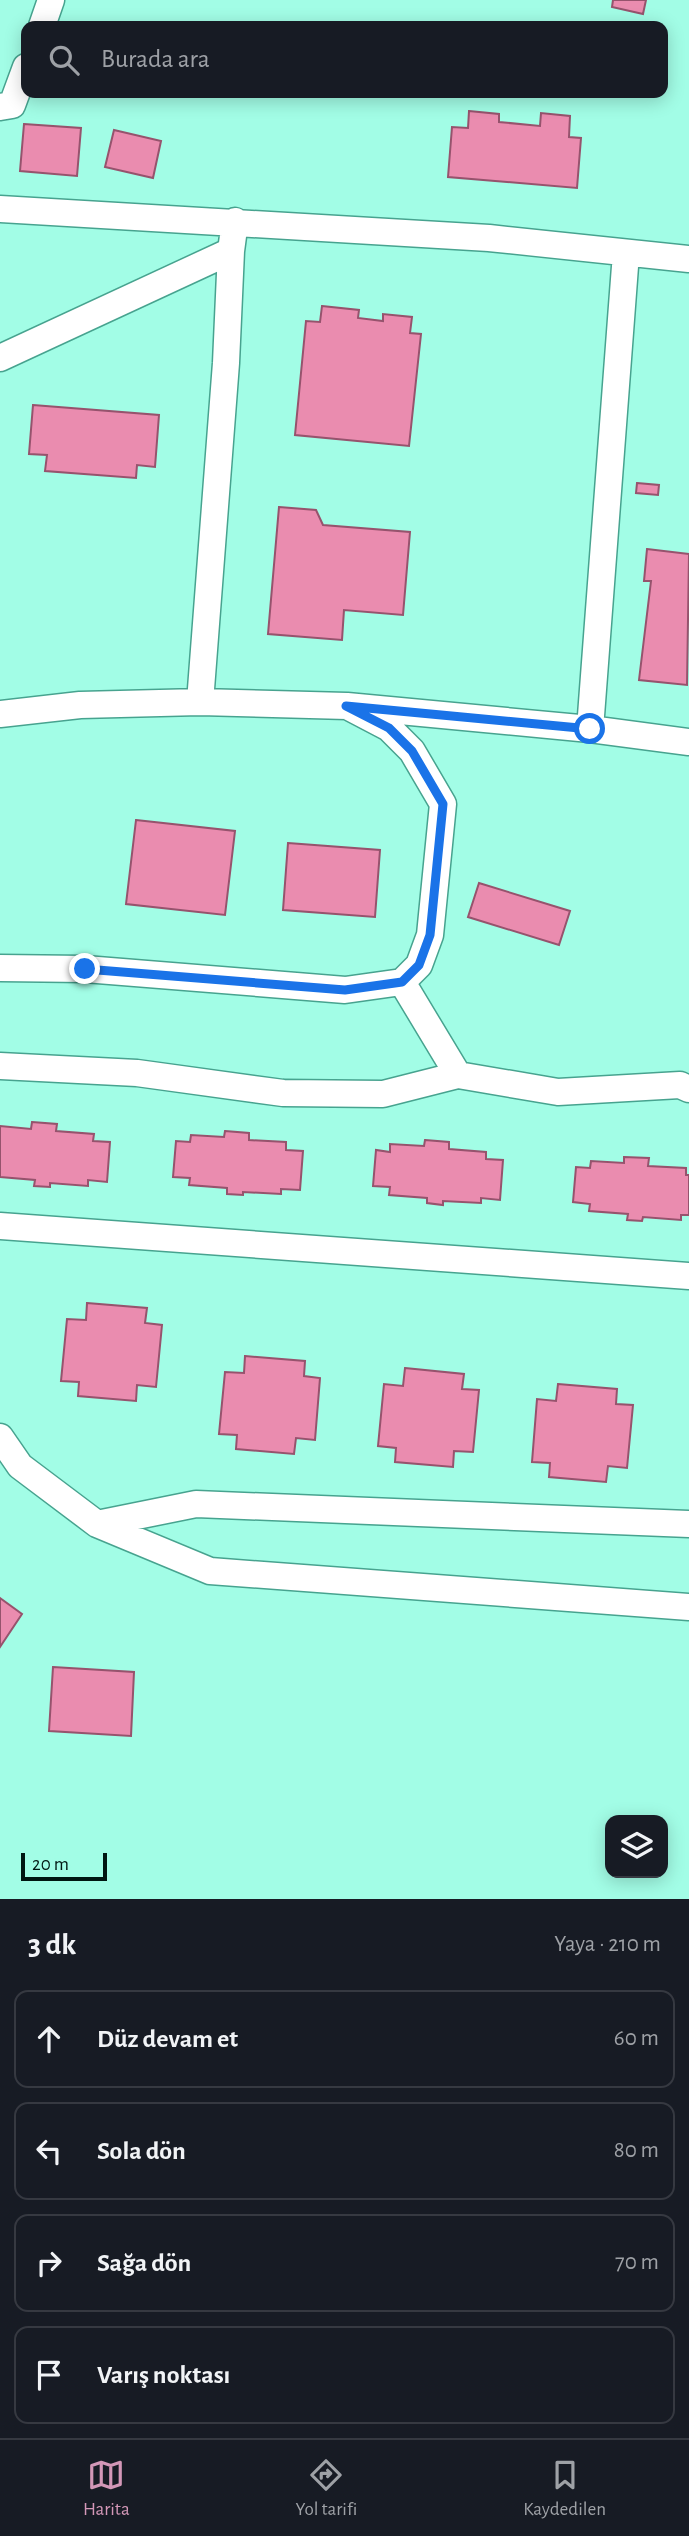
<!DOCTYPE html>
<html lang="tr">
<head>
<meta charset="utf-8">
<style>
  body { margin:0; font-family:"Alegreya Sans",sans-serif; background:#242831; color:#f1f3f6 }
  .controls { position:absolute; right:21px; bottom:21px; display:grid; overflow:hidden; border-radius:14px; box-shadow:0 4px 18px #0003 }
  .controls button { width:63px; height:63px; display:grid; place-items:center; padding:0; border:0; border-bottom:2px solid #363941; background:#171b24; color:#f1f3f6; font:35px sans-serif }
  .scale { position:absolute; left:21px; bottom:18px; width:86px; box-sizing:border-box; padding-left:7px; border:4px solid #001712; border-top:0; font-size:19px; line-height:24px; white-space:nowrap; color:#001712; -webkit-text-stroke:5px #a2fde6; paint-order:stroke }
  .stop { position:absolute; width:21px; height:21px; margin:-16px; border:5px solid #1a73e8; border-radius:50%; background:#fff }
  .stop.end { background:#1a73e8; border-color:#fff; box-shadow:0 2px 7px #0008 }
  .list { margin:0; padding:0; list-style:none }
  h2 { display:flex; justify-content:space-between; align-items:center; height:91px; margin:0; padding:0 28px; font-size:30px }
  h2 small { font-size:23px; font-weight:400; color:#9ea1a6 }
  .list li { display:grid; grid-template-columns:46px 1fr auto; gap:21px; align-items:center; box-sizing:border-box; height:98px; margin:0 14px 14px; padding:0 14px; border:2px solid #363941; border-radius:14px }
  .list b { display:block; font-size:26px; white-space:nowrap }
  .list em { font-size:23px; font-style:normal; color:#9ea1a6 }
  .icon { flex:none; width:38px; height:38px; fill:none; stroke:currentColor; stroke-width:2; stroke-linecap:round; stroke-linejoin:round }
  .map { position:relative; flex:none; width:689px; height:1899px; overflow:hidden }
  .search { position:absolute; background:#171b24; box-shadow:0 4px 18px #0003; left:21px; right:21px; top:21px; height:77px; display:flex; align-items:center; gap:18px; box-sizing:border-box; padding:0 24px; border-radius:14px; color:#9ea1a6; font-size:26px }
  .sheet { height:539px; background:#171b24 }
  nav { display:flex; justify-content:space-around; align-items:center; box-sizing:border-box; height:98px; border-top:2px solid #363941; background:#171b24; font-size:19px; color:#9ea1a6 }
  nav a { display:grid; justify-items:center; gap:4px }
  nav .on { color:#d397b7 }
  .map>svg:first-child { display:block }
  .building { fill:#ea8caf; stroke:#96536d; stroke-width:2 }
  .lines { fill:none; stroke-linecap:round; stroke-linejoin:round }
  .street-casing { stroke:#47a38f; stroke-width:29 }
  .street { stroke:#fff; stroke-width:26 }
  .route { stroke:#1a73e8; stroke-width:9 }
</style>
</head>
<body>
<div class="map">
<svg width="689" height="1899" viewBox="0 0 689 1899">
  <rect width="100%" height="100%" fill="#a2fde6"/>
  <path class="building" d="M613 0H646L643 14 612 7Z
    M469 111 499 114V122L540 126 541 113 570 116 569 137 581 138 577 188 448 177 452 127 468 128Z
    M24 124 81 128 77 176 20 171Z
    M114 130 161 141 153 178 105 167Z
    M322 306 359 310 358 318 383 321V314L412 317 410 333 421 334 409 446 295 435 306 321 320 322Z
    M33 405 159 415 155 467 137 465 136 478 45 471 47 455 29 454Z
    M637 483 659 485 658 495 636 493Z
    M279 507 316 510 323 525 410 532 403 615 344 610 342 640 268 634Z
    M647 549 689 554 687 685 639 680 651 581H644Z
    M136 820 235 831 225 915 126 904Z
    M288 843 380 850 375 917 283 910Z
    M479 883 570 911 559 945 468 917Z
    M32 1122 57 1124 56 1131 94 1134 93 1141 110 1142 107 1182 88 1180V1186L50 1183V1187L34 1186 35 1180 0 1177V1126L31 1129Z
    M225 1131 249 1133V1140L286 1142V1150L303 1151 300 1190 281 1189V1194L243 1192V1195L227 1194V1188L189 1185 190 1178 173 1177 176 1141 190 1142 191 1135 224 1137Z
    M425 1140 449 1142V1149L486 1152V1159L503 1160 500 1200 481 1198V1203L443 1201V1205L427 1203V1198L389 1195 390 1187 373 1186 376 1150 390 1152V1144L424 1146Z
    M624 1157 649 1158 648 1166 686 1168V1175H689V1215H681V1220L643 1217 642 1221 627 1220 628 1214 589 1211 590 1204 573 1202 576 1167 590 1168 591 1161 624 1163Z
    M87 1303 147 1308 145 1323 162 1325 156 1387 137 1385 136 1401 78 1396 79 1382 61 1381 67 1319 86 1320Z
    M245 1356 305 1361 304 1376 320 1378 315 1440 296 1438 294 1454 236 1449 237 1435 219 1434 225 1372 244 1373Z
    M405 1368 464 1374 462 1389 479 1390 473 1452 454 1451 453 1467 395 1462 396 1448 378 1446 384 1384 403 1386Z
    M558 1384 617 1389 616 1404 633 1405 627 1468 608 1466 606 1482 549 1477 550 1463 532 1462 537 1399 556 1401Z
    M0 1598 22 1614 0 1647Z
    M53 1667 134 1672 131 1736 49 1731Z"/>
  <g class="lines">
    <defs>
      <path id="street" d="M42 26 51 0
        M0 107 12 105 26 67
        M0 209 489 238 689 259
        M0 358 231 251
        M200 702 226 363 231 251 235 221
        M0 714 80 705 200 702 347 706 590 729 689 742
        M590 729 626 253
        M0 968 85 969 345 990 402 982 419 965 430 935 443 804 412 751 389 728 347 706
        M402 982 458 1075 558 1092 680 1085 689 1089
        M0 1066 137 1073 283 1093 383 1094 458 1075
        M0 1226 689 1276
        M0 1437 20 1466 97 1524 210 1571 689 1607
        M97 1524 196 1504 689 1524"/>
    </defs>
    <use href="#street" class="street-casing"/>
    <use href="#street" class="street"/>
  </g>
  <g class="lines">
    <path class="route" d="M85 969 345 990 402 982 419 965 430 935 443 804 412 751 389 728 346 706 590 729"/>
  </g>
</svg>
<div class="controls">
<button><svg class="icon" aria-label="layers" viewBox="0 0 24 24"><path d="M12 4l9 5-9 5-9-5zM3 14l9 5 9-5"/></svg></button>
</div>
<div class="scale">20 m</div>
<div class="stop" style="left:590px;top:729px"></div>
<div class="stop end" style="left:85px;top:969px"></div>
<div class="search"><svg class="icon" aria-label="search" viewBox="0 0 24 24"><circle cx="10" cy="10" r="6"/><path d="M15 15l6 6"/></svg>Burada ara</div>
</div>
<section class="sheet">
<h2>3 dk<small>Yaya · 210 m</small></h2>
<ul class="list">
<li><svg class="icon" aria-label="ahead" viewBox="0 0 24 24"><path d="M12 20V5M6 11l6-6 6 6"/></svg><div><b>Düz devam et</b></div><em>60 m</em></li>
<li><svg class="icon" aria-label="left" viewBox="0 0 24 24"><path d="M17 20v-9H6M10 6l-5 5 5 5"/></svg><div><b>Sola dön</b></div><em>80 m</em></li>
<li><svg class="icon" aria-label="right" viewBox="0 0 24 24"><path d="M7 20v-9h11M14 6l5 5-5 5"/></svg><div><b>Sağa dön</b></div><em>70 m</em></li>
<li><svg class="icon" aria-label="arrive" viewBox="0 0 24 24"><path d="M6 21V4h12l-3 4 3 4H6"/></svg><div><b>Varış noktası</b></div></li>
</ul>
</section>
<nav>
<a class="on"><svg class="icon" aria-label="map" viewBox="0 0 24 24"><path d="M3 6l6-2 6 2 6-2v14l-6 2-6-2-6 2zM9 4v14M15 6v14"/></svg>Harita</a>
<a><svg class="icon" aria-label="directions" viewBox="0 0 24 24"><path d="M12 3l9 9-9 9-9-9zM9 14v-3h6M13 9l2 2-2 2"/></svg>Yol tarifi</a>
<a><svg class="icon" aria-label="saved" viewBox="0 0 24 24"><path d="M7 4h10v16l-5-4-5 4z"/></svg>Kaydedilen</a>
</nav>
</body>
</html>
